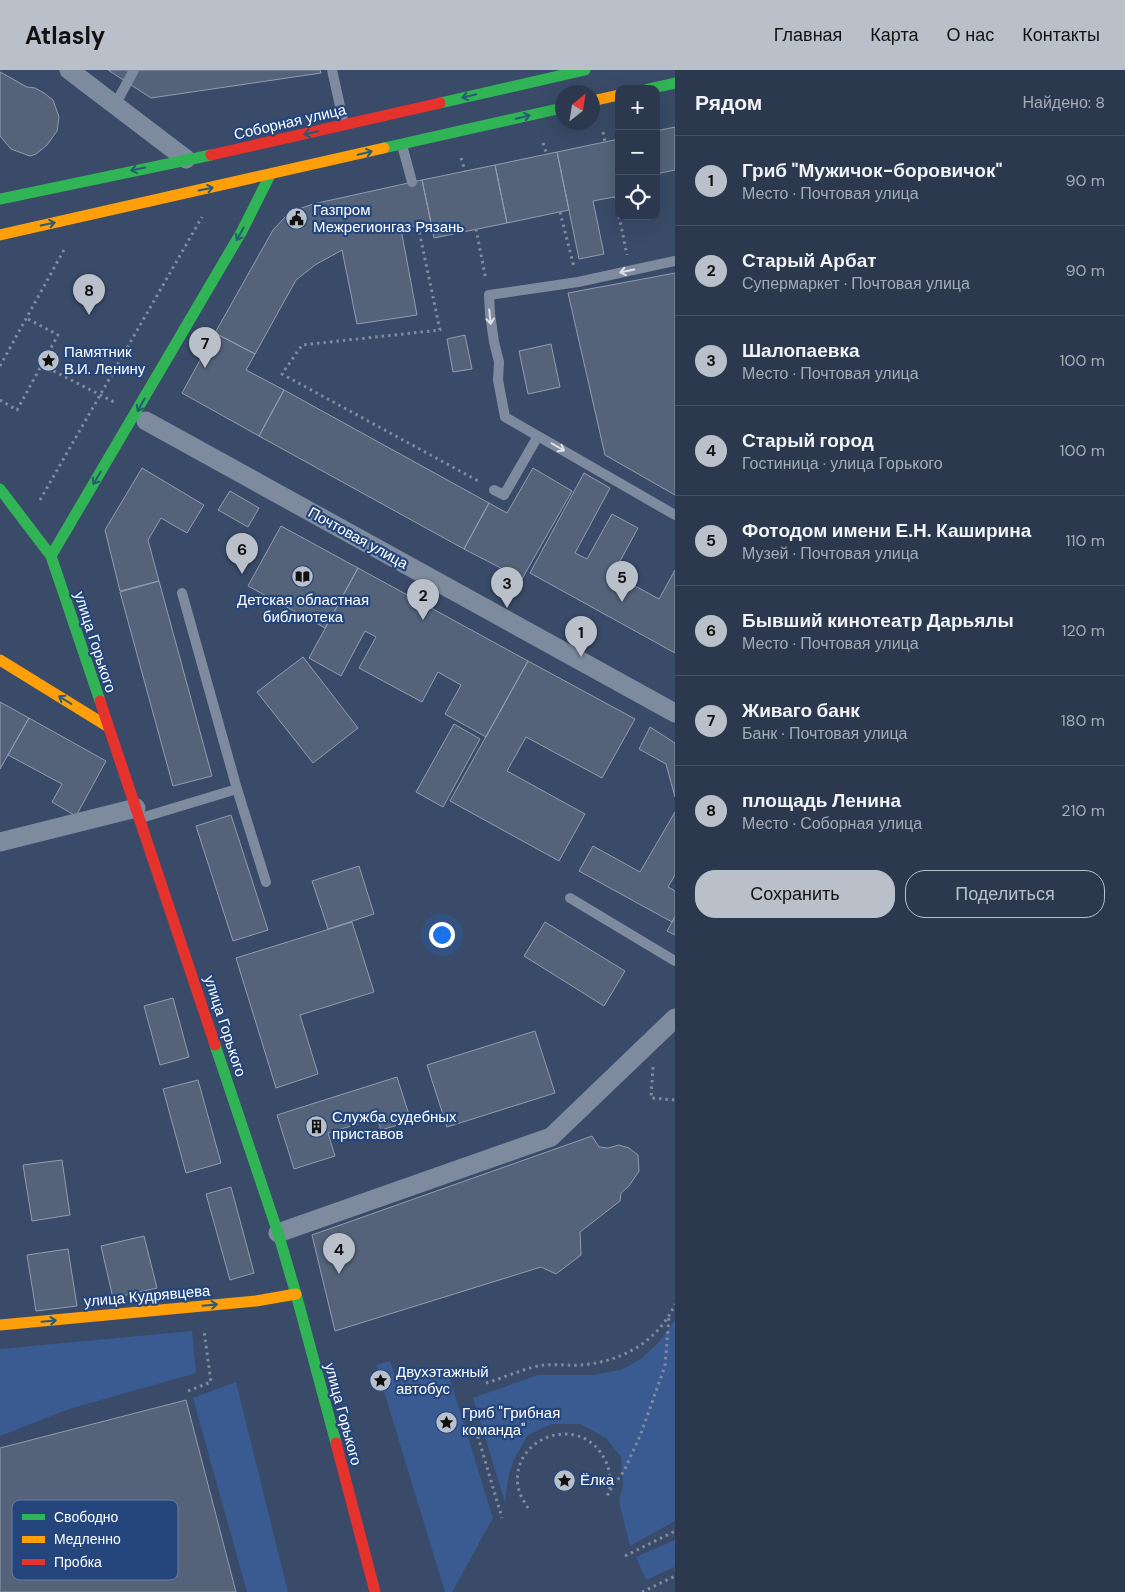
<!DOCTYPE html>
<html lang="ru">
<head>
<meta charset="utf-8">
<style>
  body { margin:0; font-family:"DM Sans",sans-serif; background:#374358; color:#f1f3f6 }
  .controls { position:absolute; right:15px; top:15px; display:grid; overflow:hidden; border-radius:10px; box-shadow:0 5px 20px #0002 }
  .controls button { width:45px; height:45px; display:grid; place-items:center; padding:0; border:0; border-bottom:1px solid #475266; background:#2b384e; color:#f1f3f6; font:25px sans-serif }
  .compass { position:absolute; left:555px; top:15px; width:45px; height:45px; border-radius:50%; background:#2b384e; box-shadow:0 5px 20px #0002; rotate:30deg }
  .you { position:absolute; left:441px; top:864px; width:18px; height:18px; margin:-12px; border:4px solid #fff; border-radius:50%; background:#1a73e8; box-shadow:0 0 0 8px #1a73e833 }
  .badge { display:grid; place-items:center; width:32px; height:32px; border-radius:50%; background:#bac0ca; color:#111; font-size:16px; font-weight:700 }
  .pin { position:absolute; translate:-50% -41px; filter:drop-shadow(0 1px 2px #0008) }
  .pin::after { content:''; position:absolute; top:26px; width:18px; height:15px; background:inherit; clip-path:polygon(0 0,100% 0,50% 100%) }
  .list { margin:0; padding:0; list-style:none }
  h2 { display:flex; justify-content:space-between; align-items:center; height:65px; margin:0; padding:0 20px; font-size:21px }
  h2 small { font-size:16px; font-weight:400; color:#a6acb6 }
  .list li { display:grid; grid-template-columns:32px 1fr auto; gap:15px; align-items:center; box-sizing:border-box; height:90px; padding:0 20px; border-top:1px solid #475266 }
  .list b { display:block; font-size:19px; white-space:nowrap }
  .list p { margin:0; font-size:16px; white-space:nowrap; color:#a6acb6 }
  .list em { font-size:16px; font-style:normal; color:#a6acb6 }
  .actions { display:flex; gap:10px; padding:15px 20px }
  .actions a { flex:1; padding:11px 0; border:1px solid #bac0ca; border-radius:20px; text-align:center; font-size:18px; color:#bac0ca }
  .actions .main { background:#bac0ca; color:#111 }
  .icon { flex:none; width:28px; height:28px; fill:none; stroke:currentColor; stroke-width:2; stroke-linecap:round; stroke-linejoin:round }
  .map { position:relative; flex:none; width:675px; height:1522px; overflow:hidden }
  header { display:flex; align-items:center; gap:30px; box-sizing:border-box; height:70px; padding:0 25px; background:#bac0ca; color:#111 }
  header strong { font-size:24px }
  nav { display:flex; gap:28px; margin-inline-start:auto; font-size:18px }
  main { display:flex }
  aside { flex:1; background:#2b384e }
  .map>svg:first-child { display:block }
  .green { fill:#395b92 }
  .building { fill:#54637a; stroke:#919cae }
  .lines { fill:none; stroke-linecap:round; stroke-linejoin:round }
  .path { stroke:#7e8b9f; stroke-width:3; stroke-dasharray:2.5 4; stroke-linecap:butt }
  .lane { stroke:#7e8b9f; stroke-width:10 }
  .street { stroke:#7e8b9f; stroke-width:19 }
  .fast { stroke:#30b455; stroke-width:11 }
  .slow { stroke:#ff9f0a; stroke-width:11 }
  .jam { stroke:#e5322d; stroke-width:11 }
  .oneway { stroke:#275c74 }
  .oneway2 { stroke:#dfe2e7 }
  .labels { text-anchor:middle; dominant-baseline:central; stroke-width:4.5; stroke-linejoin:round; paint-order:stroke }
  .street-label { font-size:15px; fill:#fff; stroke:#25467c }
  .poi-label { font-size:15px; fill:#fff; stroke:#25467c; text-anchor:start }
  .key { fill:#25467c; stroke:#667ea3; stroke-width:1 }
  .key-label { font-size:14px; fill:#fff }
</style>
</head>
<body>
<header>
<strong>Atlasly</strong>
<nav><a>Главная</a><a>Карта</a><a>О нас</a><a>Контакты</a></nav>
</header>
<main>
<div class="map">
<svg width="675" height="1522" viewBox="0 0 675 1522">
  <rect width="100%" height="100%" fill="#394b68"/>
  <path class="green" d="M675 1250V1451L630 1476 619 1432 623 1415 621 1387 606 1368 580 1354H551L528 1365 515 1387 509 1403 505 1432 473 1328 538 1305H593L621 1300 641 1289 659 1272Z
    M192 1261 196 1303 69 1339 0 1366V1279Z
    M390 1291 397 1312 447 1300 493 1448 452 1522H445L376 1295Z
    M236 1312 288 1522H247L193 1328Z
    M675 1470V1497L646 1510 636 1487Z"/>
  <path class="building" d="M108 0H320L321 3 151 28Z
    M0 2 27 17 35 18 44 23 53 30 59 47 57 61 47 75 36 84 30 86 11 79 0 66Z
    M675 57V100L656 104V61Z
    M619 69V126L593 131 604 184 579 189 557 82Z
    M557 82 569 140 507 153 495 95Z
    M495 95 507 153 434 168 422 110Z
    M422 110 431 152 401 159 417 245 357 254 342 180 315 195 296 210 255 284 215 263 273 160 286 146 296 140 313 134Z
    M675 203V425L605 385 568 223Z
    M215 263 255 284 246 300 284 320 259 366 182 323Z
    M465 265 472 299 453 302 447 269Z
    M551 274 560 317 528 324 519 281Z
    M284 320 489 433 464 479 259 366Z
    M142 398 204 435 187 463 161 448 148 470 159 511 120 521 105 460Z
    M533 398 572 421 522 509 464 479 489 433 507 443Z
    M584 403 610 418 575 483 587 489 612 444 638 458 613 504 659 529 675 500V583L530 503Z
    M230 421 259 438 248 457 218 440Z
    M281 456 358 498 325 558 248 516Z
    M358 498 528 591 486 667 445 644 461 615 438 602 422 632 359 598 376 567 365 561 341 606 309 588Z
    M159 511 212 706 173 716 120 522Z
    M303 587 358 658 313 693 257 622Z
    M528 591 635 649 602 708 526 667 507 701 585 744 559 791 450 731Z
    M0 632 29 648 0 699Z
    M29 648 106 691 76 746 52 732 62 714 8 685Z
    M454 654 480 669 443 737 416 722Z
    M650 657 675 673V727L666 694 639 679Z
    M675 742V805L668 817 675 821V847L672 852 579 801 593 776 640 802Z
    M231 745 268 860 233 871 196 756Z
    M359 796 374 844 328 859 312 811Z
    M675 847V865L667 861Z
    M352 852 374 922 300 945 318 1004 276 1018 236 888Z
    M545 852 625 901 604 936 524 886Z
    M173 928 189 987 160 995 144 936Z
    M535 961 555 1023 447 1057 427 995Z
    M397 1007 411 1051 381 1060 377 1048 328 1063 335 1086 294 1099 277 1045Z
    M198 1010 221 1093 186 1103 163 1019Z
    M592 1066 599 1077 608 1078 619 1075 629 1078 638 1085 639 1101 629 1116 621 1123 620 1131 580 1162 581 1185 556 1204 541 1197 335 1261 312 1165Z
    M62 1090 70 1145 32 1151 23 1095Z
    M231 1117 254 1203 230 1210 206 1124Z
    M144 1166 157 1218 113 1228 101 1176Z
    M68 1179 77 1236 36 1241 27 1185Z
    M186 1330 236 1522H0V1378Z"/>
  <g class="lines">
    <path class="path" d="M603 62 605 72
      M543 73 547 85
      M461 88 465 101
      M615 126 619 143
      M560 142 574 197
      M619 146 627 185
      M418 156 440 260 302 275 282 304 480 412
      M476 159 486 210
      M42 295 114 332
      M0 296 65 178
      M0 330 17 340 58 265 26 248
      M40 430 202 147
      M653 997 651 1028 675 1030
      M486 1313C503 1308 520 1300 538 1296 551 1293 566 1296 580 1295 621 1292 658 1272 675 1234
      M188 1321 211 1312 204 1261
      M476 1360 502 1448
      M610 1420 624 1401 640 1366 665 1296 669 1247
      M528 1438C524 1432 520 1425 518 1417 510 1366 582 1342 605 1390 611 1402 612 1414 607 1427
      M625 1486 675 1461
      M642 1522 675 1506"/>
    <path class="lane" d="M332 0 344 54
      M115 35 134 0
      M402 75 412 112
      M675 191 578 212 489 225 490 244 494 272 499 292 498 310 505 347 675 445
      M494 420 504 425 538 366
      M237 719 266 812
      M141 748 237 719 182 523
      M570 828 675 891"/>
    <path class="street" d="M69 0 186 89
      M146 351 675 643
      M0 772 136 738
      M278 1163 551 1067 675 948"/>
    <path class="fast" d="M648 19 675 13
      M440 33 585 0
      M384 78 562 38
      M0 129 211 85
      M0 419 51 486 100 631
      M51 486 242 161 270 105
      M215 975 278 1163 296 1224 336 1373"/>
    <path class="slow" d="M592 31 619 25
      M0 165 384 78
      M0 590 107 656
      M0 1255 256 1231 296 1224"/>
    <path class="jam" d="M211 85 440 33
      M100 631 215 975
      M336 1373 375 1522"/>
  </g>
  <defs><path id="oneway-shaft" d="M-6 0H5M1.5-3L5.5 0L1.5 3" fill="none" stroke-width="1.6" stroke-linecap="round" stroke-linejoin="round" transform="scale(1.25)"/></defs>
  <g class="oneway">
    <use href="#oneway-shaft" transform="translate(469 26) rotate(167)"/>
    <use href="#oneway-shaft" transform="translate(523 47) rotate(-13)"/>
    <use href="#oneway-shaft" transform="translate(311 63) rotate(166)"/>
    <use href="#oneway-shaft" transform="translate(365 83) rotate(-13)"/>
    <use href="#oneway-shaft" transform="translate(138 99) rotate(168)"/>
    <use href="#oneway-shaft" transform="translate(206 119) rotate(-12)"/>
    <use href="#oneway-shaft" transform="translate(48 154) rotate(-12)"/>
    <use href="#oneway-shaft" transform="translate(240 164) rotate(119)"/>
    <use href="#oneway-shaft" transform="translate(141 335) rotate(119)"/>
    <use href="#oneway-shaft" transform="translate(97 408) rotate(121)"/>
    <use href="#oneway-shaft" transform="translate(65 630) rotate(-148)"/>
    <use href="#oneway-shaft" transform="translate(210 1235) rotate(-5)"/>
    <use href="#oneway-shaft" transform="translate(49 1251) rotate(-5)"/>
  </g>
  <g class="oneway2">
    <use href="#oneway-shaft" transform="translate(627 201) rotate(168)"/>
    <use href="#oneway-shaft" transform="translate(490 247) rotate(84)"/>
    <use href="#oneway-shaft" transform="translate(558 377) rotate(30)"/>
  </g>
  <defs>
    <symbol id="civic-disc" viewBox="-11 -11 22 22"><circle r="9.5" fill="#bac0ca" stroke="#25467c"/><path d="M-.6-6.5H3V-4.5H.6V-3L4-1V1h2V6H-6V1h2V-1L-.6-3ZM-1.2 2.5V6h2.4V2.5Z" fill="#111"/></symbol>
    <symbol id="sight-disc" viewBox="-11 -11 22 22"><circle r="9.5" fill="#bac0ca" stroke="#25467c"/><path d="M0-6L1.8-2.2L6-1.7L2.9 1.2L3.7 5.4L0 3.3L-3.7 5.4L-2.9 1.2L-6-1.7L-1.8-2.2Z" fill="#111"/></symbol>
    <symbol id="library-disc" viewBox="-11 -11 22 22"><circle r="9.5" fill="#bac0ca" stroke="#25467c"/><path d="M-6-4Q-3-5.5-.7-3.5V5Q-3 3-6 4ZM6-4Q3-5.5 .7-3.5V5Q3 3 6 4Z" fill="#111"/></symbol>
    <symbol id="building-disc" viewBox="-11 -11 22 22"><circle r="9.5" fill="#bac0ca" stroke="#25467c"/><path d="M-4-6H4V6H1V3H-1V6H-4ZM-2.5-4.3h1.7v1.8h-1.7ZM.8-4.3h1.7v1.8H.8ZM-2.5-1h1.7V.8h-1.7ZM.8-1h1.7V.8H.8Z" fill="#111"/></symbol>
  </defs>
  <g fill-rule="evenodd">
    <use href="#civic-disc" x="284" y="136" width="25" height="25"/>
    <use href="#sight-disc" x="36" y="278" width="25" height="25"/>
    <use href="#library-disc" x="290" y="494" width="25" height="25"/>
    <use href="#building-disc" x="304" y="1044" width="25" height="25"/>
    <use href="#sight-disc" x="368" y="1298" width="25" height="25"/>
    <use href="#sight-disc" x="434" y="1340" width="25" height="25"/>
    <use href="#sight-disc" x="552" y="1398" width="25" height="25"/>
  </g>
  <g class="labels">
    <g class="street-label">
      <text transform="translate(290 52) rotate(-13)">Соборная улица</text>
      <text transform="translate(358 468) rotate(29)">Почтовая улица</text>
      <text transform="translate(95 572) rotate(72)">улица Горького</text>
      <text transform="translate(225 956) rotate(72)">улица Горького</text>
      <text transform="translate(147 1226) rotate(-5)">улица Кудрявцева</text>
      <text transform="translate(343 1344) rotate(75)">улица Горького</text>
    </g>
    <g class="poi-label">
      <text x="313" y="140">Газпром<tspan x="313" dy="17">Межрегионгаз Рязань</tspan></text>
      <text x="64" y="282">Памятник<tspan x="64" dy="17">В.И. Ленину</tspan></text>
      <text x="303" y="530" text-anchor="middle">Детская областная<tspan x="303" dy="17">библиотека</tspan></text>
      <text x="332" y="1047">Служба судебных<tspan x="332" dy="17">приставов</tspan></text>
      <text x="396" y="1302">Двухэтажный<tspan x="396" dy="17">автобус</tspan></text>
      <text x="462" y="1343">Гриб "Грибная<tspan x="462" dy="17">команда"</tspan></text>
      <text x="580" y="1410">Ёлка</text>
    </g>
  </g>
  <rect x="12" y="1430" width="166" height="80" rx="8" class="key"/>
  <rect x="22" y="1444" width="23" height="6" fill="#30b455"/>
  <rect x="22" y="1466" width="23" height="7" fill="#ff9f0a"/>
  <rect x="22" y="1489" width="23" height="6" fill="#e5322d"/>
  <g class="key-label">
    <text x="54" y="1452">Свободно</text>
    <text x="54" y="1474">Медленно</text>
    <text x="54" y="1497">Пробка</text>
  </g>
</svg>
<div class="controls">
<button>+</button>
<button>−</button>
<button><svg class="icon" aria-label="locate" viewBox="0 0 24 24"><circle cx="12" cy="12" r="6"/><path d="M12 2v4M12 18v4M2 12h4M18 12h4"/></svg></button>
</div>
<svg class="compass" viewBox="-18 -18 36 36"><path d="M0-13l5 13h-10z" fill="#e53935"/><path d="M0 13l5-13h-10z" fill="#a6acb6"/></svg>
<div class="you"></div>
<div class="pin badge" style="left:581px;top:587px">1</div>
<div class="pin badge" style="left:423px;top:550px">2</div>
<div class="pin badge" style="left:507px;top:538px">3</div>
<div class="pin badge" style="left:339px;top:1204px">4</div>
<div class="pin badge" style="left:622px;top:532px">5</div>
<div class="pin badge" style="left:242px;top:504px">6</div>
<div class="pin badge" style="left:205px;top:298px">7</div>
<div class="pin badge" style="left:89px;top:245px">8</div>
</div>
<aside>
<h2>Рядом<small>Найдено: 8</small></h2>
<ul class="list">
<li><span class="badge">1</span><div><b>Гриб &quot;Мужичок-боровичок&quot;</b><p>Место · Почтовая улица</p></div><em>90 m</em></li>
<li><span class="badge">2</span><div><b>Старый Арбат</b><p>Супермаркет · Почтовая улица</p></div><em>90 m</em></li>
<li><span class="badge">3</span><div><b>Шалопаевка</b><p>Место · Почтовая улица</p></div><em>100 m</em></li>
<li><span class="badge">4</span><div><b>Старый город</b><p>Гостиница · улица Горького</p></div><em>100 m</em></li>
<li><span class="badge">5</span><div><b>Фотодом имени Е.Н. Каширина</b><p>Музей · Почтовая улица</p></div><em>110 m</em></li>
<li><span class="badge">6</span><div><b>Бывший кинотеатр Дарьялы</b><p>Место · Почтовая улица</p></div><em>120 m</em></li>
<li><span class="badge">7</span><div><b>Живаго банк</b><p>Банк · Почтовая улица</p></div><em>180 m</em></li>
<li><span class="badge">8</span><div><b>площадь Ленина</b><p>Место · Соборная улица</p></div><em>210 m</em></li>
</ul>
<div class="actions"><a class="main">Сохранить</a><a>Поделиться</a></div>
</aside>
</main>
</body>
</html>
